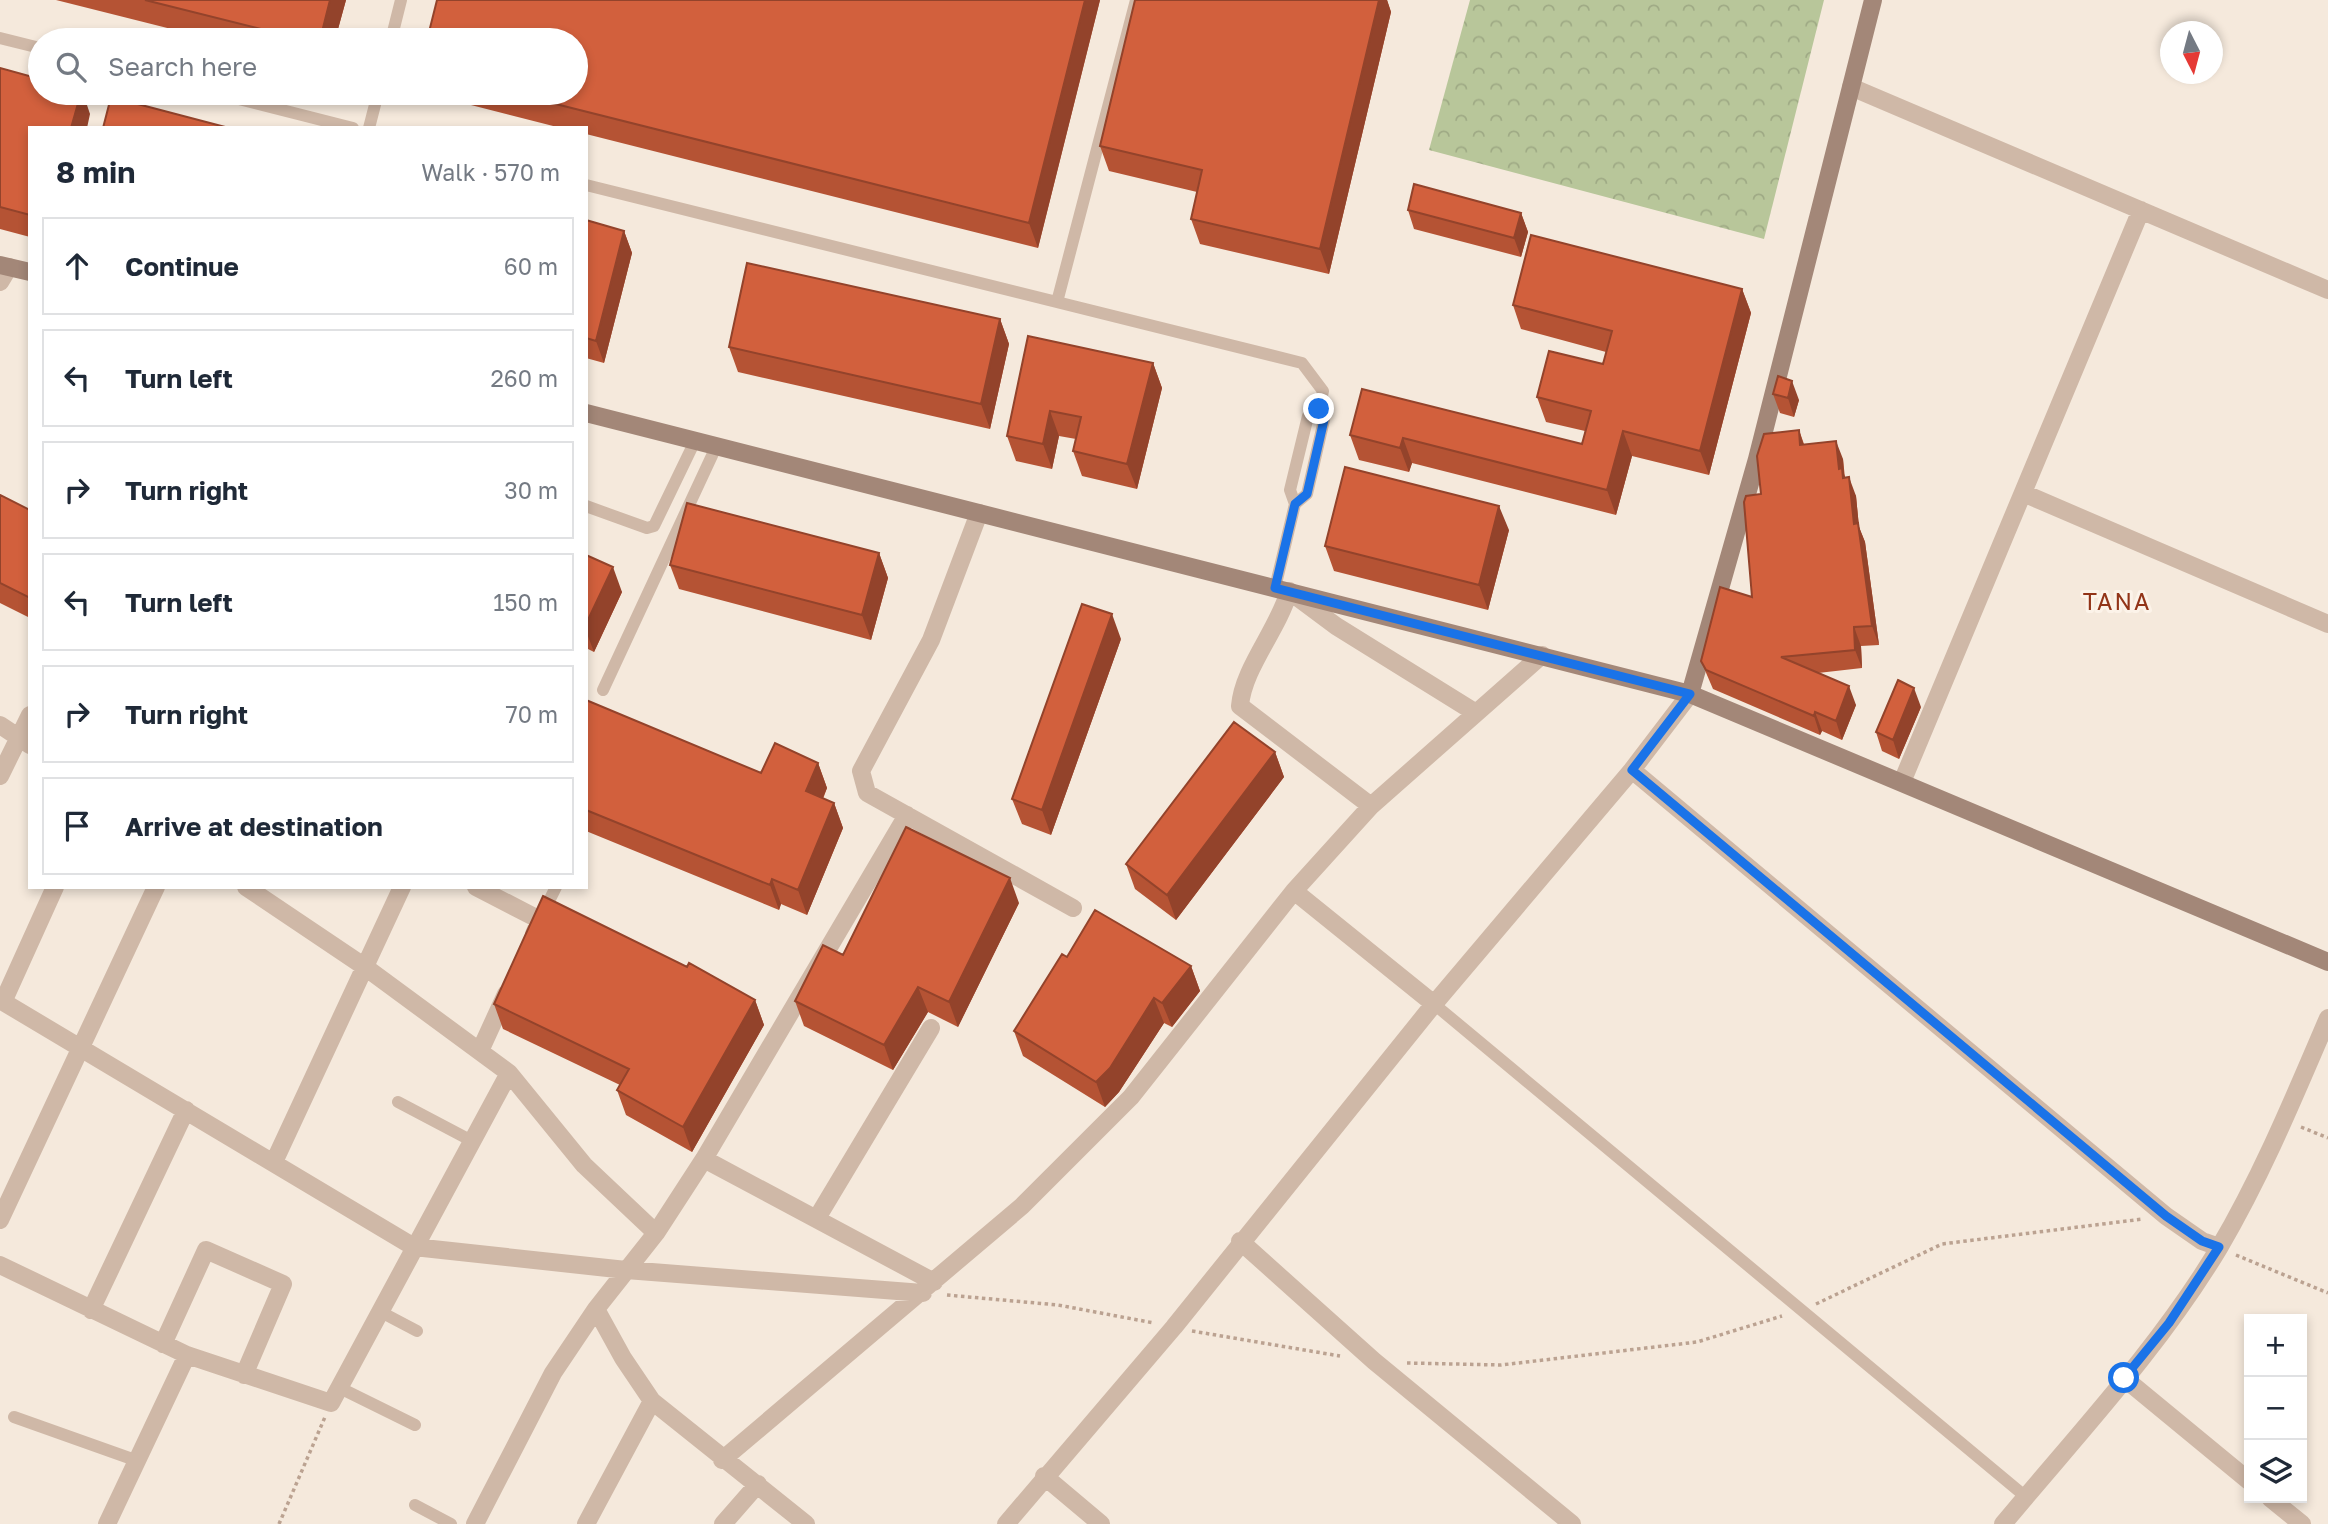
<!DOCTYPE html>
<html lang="en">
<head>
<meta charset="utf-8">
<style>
  body { margin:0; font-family:"Golos Text",sans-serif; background:#f6f6f7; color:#1f2937 }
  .controls { position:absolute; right:21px; bottom:21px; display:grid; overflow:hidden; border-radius:0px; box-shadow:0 4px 10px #0003 }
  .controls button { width:63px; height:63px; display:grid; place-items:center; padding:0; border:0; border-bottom:2px solid #e0e1e3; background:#fff; color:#1f2937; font:35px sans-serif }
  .compass { position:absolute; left:2160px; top:21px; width:63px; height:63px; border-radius:50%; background:#fff; box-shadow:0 4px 10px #0003; rotate:174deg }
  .stop { position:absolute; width:21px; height:21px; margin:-16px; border:5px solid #1a73e8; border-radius:50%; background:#fff }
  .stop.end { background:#1a73e8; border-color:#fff; box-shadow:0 2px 7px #0008 }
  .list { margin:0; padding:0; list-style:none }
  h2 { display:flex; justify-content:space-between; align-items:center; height:91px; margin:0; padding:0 28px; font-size:30px }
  h2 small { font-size:23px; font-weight:400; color:#747a83 }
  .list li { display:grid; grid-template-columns:46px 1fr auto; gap:21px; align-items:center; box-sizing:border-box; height:98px; margin:0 14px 14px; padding:0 14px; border:2px solid #e0e1e3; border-radius:0px }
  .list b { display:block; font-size:26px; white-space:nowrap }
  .list em { font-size:23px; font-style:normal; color:#747a83 }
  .icon { flex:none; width:38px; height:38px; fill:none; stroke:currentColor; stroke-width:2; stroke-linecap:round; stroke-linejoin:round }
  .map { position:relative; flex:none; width:2328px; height:1524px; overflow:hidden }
  .search { position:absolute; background:#fff; box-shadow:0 4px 10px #0003; left:28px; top:28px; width:560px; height:77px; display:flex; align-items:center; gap:18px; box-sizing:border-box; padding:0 24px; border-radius:38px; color:#747a83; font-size:26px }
  .panel { position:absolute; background:#fff; box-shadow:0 4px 10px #0003; left:28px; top:126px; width:560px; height:763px; border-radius:0px }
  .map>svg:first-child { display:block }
  .park { fill:url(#park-crowns) }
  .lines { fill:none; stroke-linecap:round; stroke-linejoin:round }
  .path { stroke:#bba291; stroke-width:3.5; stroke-dasharray:3.5 3.5; stroke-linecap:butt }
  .lane { stroke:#cfb8a7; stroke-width:12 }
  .street { stroke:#cfb8a7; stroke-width:18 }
  .secondary { stroke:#a38778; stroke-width:18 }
  .wall { fill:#b55334 }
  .shaded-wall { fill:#93432b }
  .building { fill:#d2603d; stroke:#93432b; stroke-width:2 }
  .route { stroke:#1a73e8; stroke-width:9 }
  .labels { text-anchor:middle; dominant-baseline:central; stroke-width:6; stroke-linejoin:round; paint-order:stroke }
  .neighbourhood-label { font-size:23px; letter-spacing:2px; fill:#923418; stroke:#fcf3e9 }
</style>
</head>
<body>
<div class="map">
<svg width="2328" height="1524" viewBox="0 0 2328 1524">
  <defs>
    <pattern id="park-crowns" width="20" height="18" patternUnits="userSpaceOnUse" patternTransform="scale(1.75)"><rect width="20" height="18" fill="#b8c69a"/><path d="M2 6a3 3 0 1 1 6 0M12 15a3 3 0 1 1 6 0" fill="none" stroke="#9faa85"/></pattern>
  </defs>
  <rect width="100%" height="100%" fill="#f5e9dc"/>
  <path class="park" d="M1470 0H1824L1764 239 1429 150Z"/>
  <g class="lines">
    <path class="path" d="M2301 1127 2328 1138
      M2236 1255 2328 1293
      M947 1295 1058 1305 1154 1323
      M1816 1304 1942 1244 2143 1219
      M1192 1331 1340 1356
      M1407 1363 1501 1365 1697 1342 1782 1316
      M279 1524 325 1417"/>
    <path class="lane" d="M0 38 40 48
      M391 40 401 0
      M215 93 353 128
      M369 128 378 93
      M586 185 1302 363 1323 391 1319 409 1324 420 1307 494 1295 504
      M1057 302 1136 0
      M586 506 647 528 654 526 695 441
      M1275 588 1295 504 1290 490 1308 416 1319 409
      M603 690 716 447
      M543 913 556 887
      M1434 1004 2026 1497
      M398 1102 472 1141
      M379 1311 417 1331
      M338 1387 415 1425
      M14 1417 135 1460
      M415 1505 451 1524"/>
    <path class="street" d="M1851 87 2328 290
      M0 282 9 267
      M2023 493 2328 624
      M979 513 931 640 861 771 867 793 1073 908
      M0 725 30 745
      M1632 770 2166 1216 2202 1241 2219 1247
      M0 776 30 715
      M1902 782 2141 210
      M1371 806 1240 706C1243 668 1278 630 1289 591L1336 626 1476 713
      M246 887 365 967 509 1073 584 1165 656 1233
      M476 887 540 920 534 934
      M0 1000 414 1247 626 1270 923 1293
      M3 1002 55 887
      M1434 1004 1294 891 1371 806 1542 655
      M480 1051 506 994
      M704 1159 934 1282
      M274 1162 402 887
      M817 1218 931 1028
      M0 1220 156 887
      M1240 1241 1374 1361 1572 1524
      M0 1265 187 1355 331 1403 509 1073
      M596 1309 623 1358 652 1401 806 1524
      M91 1310 186 1110
      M163 1344 206 1250 283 1284 244 1375
      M2124 1378 2249 1481
      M722 1460 1022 1206 1131 1097 1294 891
      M1044 1476 1101 1524
      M2270 1498 2302 1524
      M107 1524 187 1355
      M475 1524 553 1373 596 1309 656 1233 704 1159 907 815
      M586 1524 652 1401
      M723 1524 758 1484
      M1006 1524 1174 1327 1434 1004 1632 770 1690 694
      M2003 1524C2077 1435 2159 1348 2219 1248 2262 1175 2295 1095 2328 1018"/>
    <path class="secondary" d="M0 265 30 272
      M586 413 1690 694 2328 962
      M1690 694 1757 459 1873 0"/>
  </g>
  <path class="wall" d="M56 0H346L335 40H215Z
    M1100 0 1038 248 586 134V128H561L428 94V93H576Z
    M1243 0H1387L1391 12 1329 274 1200 244 1191 219 1197 192 1109 171 1100 146Z
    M0 68 90 114 30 128V237L0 229Z
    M1408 210 1521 213 1528 232 1521 257 1414 229Z
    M586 220 624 231 632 253 604 363 586 358Z
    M1742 289 1751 313 1709 475 1632 456 1616 515 1412 463 1409 472 1359 460 1350 435 1582 444 1585 431 1546 422 1537 397 1603 364 1606 352 1521 329 1513 305Z
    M1000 319 1009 344 990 429 738 372 729 347Z
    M1028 336 1153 363 1162 388 1137 489 1082 476 1073 451 1076 439 1059 436 1052 469 1016 461 1007 436Z
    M1773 394 1799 400 1794 417 1780 413Z
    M1799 430 1804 444 1843 459 1845 478 1856 496 1859 527 1865 542 1879 645 1861 646 1862 668 1818 673 1856 705 1842 740 1822 731 1820 735 1713 689 1701 661 1752 597 1761 494Z
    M0 495 30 510V618L0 603Z
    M1509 530 1488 610 1334 571 1325 546Z
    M879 553 888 578 871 640 679 589 670 565Z
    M586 555 622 592 594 652 586 648Z
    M1121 639 1051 835 1022 824 1012 799Z
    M586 700 761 773 818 763 827 788 823 799 834 803 843 828 807 915 781 904 779 910 586 831Z
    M1921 707 1899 759 1882 751 1876 732Z
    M1275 752 1284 777 1176 920 1135 889 1126 864Z
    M1019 903 958 1027 928 1012 893 1070 804 1026 795 1001 843 955Z
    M1067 957 1191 966 1200 991 1172 1027 1164 1023 1119 1092 1105 1107 1023 1056 1014 1031Z
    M755 1000 764 1025 692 1152 626 1115 617 1090 620 1085 503 1029 494 1004Z"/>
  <path class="shaded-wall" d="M330 0H346L335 40H320Z
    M1085 0H1100L1038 248 1029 223Z
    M1379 0H1387L1391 12 1329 274 1320 249Z
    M81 93H83L90 114 87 128H71Z
    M1521 213 1528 232 1521 257 1514 238Z
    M624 231 632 253 604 363 596 341Z
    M1742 289 1751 313 1709 475 1700 451Z
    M1000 319 1009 344 990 429 981 404Z
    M1153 363 1162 388 1137 489 1127 464Z
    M1792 381 1799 400 1794 417 1788 398Z
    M1050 411 1059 436 1052 469 1043 444Z
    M1799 430 1805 449 1800 445Z
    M1623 431 1632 456 1616 515 1607 490Z
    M1403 438 1412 463 1409 472 1400 448Z
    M1836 441 1843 459 1844 474 1849 487 1850 497 1839 469Z
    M1849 477 1856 496 1859 527 1865 542 1879 645 1872 626 1854 524Z
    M1499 506 1509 530 1488 610 1479 585Z
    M879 553 888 578 871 640 862 615Z
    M613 567 622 592 594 652 586 631V624Z
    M1112 614 1121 639 1051 835 1042 810Z
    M1854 627 1861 646 1862 668 1855 650Z
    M1849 686 1856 705 1842 740 1836 721Z
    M1914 688 1921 707 1899 759 1893 740Z
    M1815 712 1822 731 1820 735 1814 716Z
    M1275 752 1284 777 1176 920 1167 895Z
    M818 763 827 788 815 816 806 791Z
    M834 803 843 828 807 915 798 890Z
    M1010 878 1019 903 958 1027 949 1002Z
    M772 879 781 904 779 910 770 885Z
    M1191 966 1200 991 1172 1027 1162 1003Z
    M918 987 928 1012 893 1070 884 1045Z
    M1154 998 1164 1023 1119 1092 1105 1107 1096 1082Z
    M755 1000 764 1025 692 1152 683 1127Z"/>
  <path class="building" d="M145 0H330L320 40H305Z
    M437 0H1085L1029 223 512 93H576V40H427Z
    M1135 0H1379L1320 249 1191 219 1202 170 1100 146Z
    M0 68 40 79V93H81L71 128H30V215L0 207Z
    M111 97 229 128H103Z
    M1414 184 1521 213 1514 238 1408 210Z
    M586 220 624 231 596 341 586 338Z
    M1531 235 1742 289 1700 451 1623 431 1607 490 1403 438 1400 448 1350 435 1362 389 1582 444 1591 411 1537 397 1549 351 1603 364 1612 331 1513 305Z
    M747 263 1000 319 981 404 729 347Z
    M1028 336 1153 363 1127 464 1073 451 1081 417 1050 411 1043 444 1007 436Z
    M1778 376 1792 381 1788 398 1773 394Z
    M1799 430 1800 445 1836 441 1839 469 1842 468 1843 478 1849 477 1854 524 1858 523 1872 626 1854 627 1855 650 1781 657 1849 686 1836 721 1815 712 1814 716 1706 670 1701 661 1720 587 1752 597 1744 502 1746 496 1761 494 1757 456 1764 434Z
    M1345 467 1499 506 1479 585 1325 546Z
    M0 495 30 510V598L0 583Z
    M687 503 879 553 862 615 670 565Z
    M586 555 613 567 586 624Z
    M1082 604 1112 614 1042 810 1012 799Z
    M1898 680 1914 688 1893 740 1876 732Z
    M586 700 761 773 775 743 818 763 806 791 834 803 798 890 772 879 770 885 586 810Z
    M1234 722 1275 752 1167 895 1126 864Z
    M906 827 1010 878 949 1002 918 987 884 1045 795 1001 823 945 843 955Z
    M543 896 687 967 689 963 755 1000 683 1127 617 1090 629 1069 494 1004Z
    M1095 910 1191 966 1162 1003 1154 998 1110 1068 1096 1082 1014 1031 1062 954 1067 957Z"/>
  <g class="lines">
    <path class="route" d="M1319 409 1324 420 1307 494 1295 504 1275 588 1690 694 1632 770 2166 1216 2202 1241 2219 1247 2169 1323 2124 1378"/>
  </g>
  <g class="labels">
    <g class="neighbourhood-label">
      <text x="2117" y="601">TANA</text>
    </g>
  </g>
</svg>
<div class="controls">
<button>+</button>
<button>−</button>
<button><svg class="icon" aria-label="layers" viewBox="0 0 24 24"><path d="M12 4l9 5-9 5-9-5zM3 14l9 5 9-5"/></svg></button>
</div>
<svg class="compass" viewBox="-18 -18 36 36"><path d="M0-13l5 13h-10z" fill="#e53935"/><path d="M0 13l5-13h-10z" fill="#747a83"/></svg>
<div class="stop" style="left:2124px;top:1378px"></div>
<div class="stop end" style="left:1319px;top:409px"></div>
<div class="search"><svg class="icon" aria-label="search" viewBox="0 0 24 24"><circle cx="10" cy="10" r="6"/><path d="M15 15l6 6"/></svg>Search here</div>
<section class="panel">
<h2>8 min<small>Walk · 570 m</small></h2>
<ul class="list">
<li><svg class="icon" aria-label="ahead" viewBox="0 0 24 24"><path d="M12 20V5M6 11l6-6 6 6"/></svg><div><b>Continue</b></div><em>60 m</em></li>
<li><svg class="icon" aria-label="left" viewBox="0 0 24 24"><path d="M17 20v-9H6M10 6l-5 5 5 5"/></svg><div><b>Turn left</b></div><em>260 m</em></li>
<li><svg class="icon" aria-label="right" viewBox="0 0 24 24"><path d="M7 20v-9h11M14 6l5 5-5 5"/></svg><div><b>Turn right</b></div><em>30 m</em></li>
<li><svg class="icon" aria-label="left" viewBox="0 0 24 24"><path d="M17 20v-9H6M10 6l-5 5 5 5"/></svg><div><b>Turn left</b></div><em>150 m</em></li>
<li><svg class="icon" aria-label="right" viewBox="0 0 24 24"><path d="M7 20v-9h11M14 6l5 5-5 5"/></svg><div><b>Turn right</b></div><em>70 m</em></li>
<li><svg class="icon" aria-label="arrive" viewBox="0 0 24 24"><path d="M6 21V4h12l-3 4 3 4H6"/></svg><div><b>Arrive at destination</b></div></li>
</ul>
</section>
</div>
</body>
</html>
